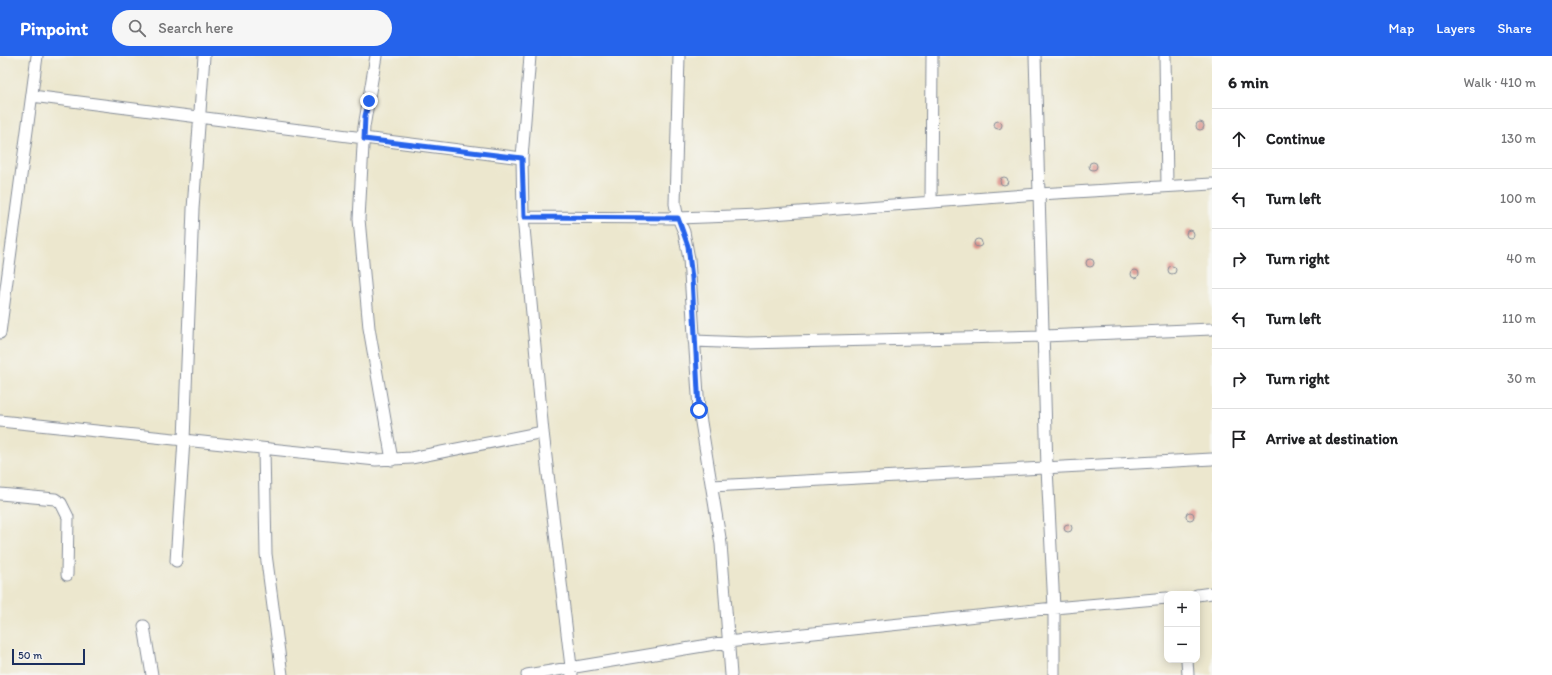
<!DOCTYPE html>
<html lang="en">
<head>
<meta charset="utf-8">
<style>
  body { margin:0; font-family:Itim,sans-serif; background:#f6f6f6; color:#202124 }
  .controls { position:absolute; right:12px; bottom:12px; display:grid; overflow:hidden; border-radius:8px; box-shadow:0 2px 10px #0003 }
  .controls button { width:36px; height:36px; display:grid; place-items:center; padding:0; border:0; border-bottom:1px solid #e0e0e0; background:#fff; color:#202124; font:20px sans-serif }
  .scale { position:absolute; left:12px; bottom:10px; width:73px; box-sizing:border-box; padding-left:4px; border:2px solid #1b2f5e; border-top:0; font-size:11px; line-height:14px; white-space:nowrap; color:#1b2f5e; -webkit-text-stroke:3px #f6f6f2; paint-order:stroke }
  .stop { position:absolute; width:12px; height:12px; margin:-9px; border:3px solid #2563eb; border-radius:50%; background:#fff }
  .stop.end { background:#2563eb; border-color:#fff; box-shadow:0 1px 4px #0008 }
  .list { margin:0; padding:0; list-style:none }
  h2 { display:flex; justify-content:space-between; align-items:center; height:52px; margin:0; padding:0 16px; font-size:17px }
  h2 small { font-size:13px; font-weight:400; color:#757577 }
  .list li { display:grid; grid-template-columns:26px 1fr auto; gap:12px; align-items:center; box-sizing:border-box; height:60px; padding:0 16px; border-top:1px solid #e0e0e0 }
  .list b { display:block; font-size:15px; white-space:nowrap }
  .list em { font-size:13px; font-style:normal; color:#757577 }
  .icon { flex:none; width:22px; height:22px; fill:none; stroke:currentColor; stroke-width:2; stroke-linecap:round; stroke-linejoin:round }
  .map { position:relative; flex:none; width:1212px; height:619px; overflow:hidden }
  header { display:flex; align-items:center; gap:24px; box-sizing:border-box; height:56px; padding:0 20px; background:#2563eb; color:#fff }
  header strong { font-size:19px }
  nav { display:flex; gap:22px; margin-inline-start:auto; font-size:14px }
  .search { width:280px; height:36px; background:#f6f6f6; display:flex; align-items:center; gap:10px; box-sizing:border-box; padding:0 14px; border-radius:22px; color:#757577; font-size:15px }
  main { display:flex }
  aside { flex:1; background:#fff }
  .map>svg:first-child { display:block }
  .building { fill:#dd928a }
  .lines { fill:none; stroke-linecap:round; stroke-linejoin:round }
  .street-casing { stroke:#848b96; stroke-width:13 }
  .street { stroke:#fff; stroke-width:11 }
  .route { stroke:#2563eb; stroke-width:5 }
</style>
</head>
<body>
<header>
<strong>Pinpoint</strong>
<div class="search"><svg class="icon" aria-label="search" viewBox="0 0 24 24"><circle cx="10" cy="10" r="6"/><path d="M15 15l6 6"/></svg>Search here</div>
<nav><a>Map</a><a>Layers</a><a>Share</a></nav>
</header>
<main>
<div class="map">
<svg width="1212" height="619" viewBox="0 0 1212 619">
  <rect width="100%" height="100%" fill="#f6f6f2"/>
  <filter id="ink" filterUnits="userSpaceOnUse"><feTurbulence type="fractalNoise" baseFrequency=".025" numOctaves="2"/><feDisplacementMap in="SourceGraphic" scale="8" xChannelSelector="R" yChannelSelector="G"/><feConvolveMatrix kernelMatrix="1 2 1 2 8 2 1 2 1" color-interpolation-filters="sRGB"/></filter>
  <filter id="wash" filterUnits="userSpaceOnUse"><feTurbulence type="fractalNoise" baseFrequency=".012" numOctaves="4" result="noise"/><feDisplacementMap in="SourceGraphic" scale="16" xChannelSelector="R" yChannelSelector="G"/><feGaussianBlur stdDeviation="0.9" result="paint"/><feColorMatrix in="noise" values="0 0 0 0 0 0 0 0 0 0 0 0 0 0 0 0 0 1.4 0 .05"/><feComposite in="paint" operator="in"/></filter>
  <g filter="url(#wash)">
    <rect width="100%" height="100%" fill="#ece7ce"/>
    <g id="blocks">
      <path class="building" d="M994 69a4 4 0 1 1 8 0a4 4 0 1 1-8 0Z
        M1196 70a4 4 0 1 1 8 0a4 4 0 1 1-8 0Z
        M1089 110a4 4 0 1 1 8 0a4 4 0 1 1-8 0Z
        M1000 125a4 4 0 1 1 8 0a4 4 0 1 1-8 0Z
        M1186 178a4 4 0 1 1 8 0a4 4 0 1 1-8 0Z
        M974 187a4 4 0 1 1 8 0a4 4 0 1 1-8 0Z
        M1086 207a4 4 0 1 1 8 0a4 4 0 1 1-8 0Z
        M1168 214a4 4 0 1 1 8 0a4 4 0 1 1-8 0Z
        M1131 218a4 4 0 1 1 8 0a4 4 0 1 1-8 0Z
        M1186 460a4 4 0 1 1 8 0a4 4 0 1 1-8 0Z
        M1064 472a4 4 0 1 1 8 0a4 4 0 1 1-8 0Z"/>
    </g>
  </g>
  <g filter="url(#ink)">
    <use href="#blocks" fill-opacity="0" stroke="#848b96" stroke-width="1"/>
    <g class="lines">
      <defs>
        <path id="street" d="M376 0 364 71 359 163 369 272 392 404
          M530 0 522 102 523 161 543 376 572 619
          M679 0 675 148 678 162 684 176 689 203 699 354 721 488 731 619
          M1035 0 1047 412 1054 552V619
          M1165 0 1167 130
          M32 40 522 102
          M931 146 932 0
          M523 161 678 162 759 159 1039 138 1212 128
          M0 277 37 0
          M694 285 747 287 1044 280 1212 273
          M0 365 376 404 411 402 543 376
          M264 393 266 498 282 619
          M712 430 1212 403
          M0 438 55 443 61 447 68 461 67 519
          M176 505 184 384 193 153 204 0
          M1197 539 1212 537
          M144 570 152 619
          M1187 604 1188 619
          M527 619 727 586 1054 552 1167 542"/>
      </defs>
      <use href="#street" class="street-casing"/>
      <use href="#street" class="street"/>
    </g>
  </g>
  <g class="lines" filter="url(#ink)">
    <path class="route" d="M369 45 365 60 364 83 522 102 524 161 678 162 688 190 692 222 699 354"/>
  </g>
</svg>
<div class="controls">
<button>+</button>
<button>−</button>
</div>
<div class="scale">50 m</div>
<div class="stop" style="left:699px;top:354px"></div>
<div class="stop end" style="left:369px;top:45px"></div>
</div>
<aside>
<h2>6 min<small>Walk · 410 m</small></h2>
<ul class="list">
<li><svg class="icon" aria-label="ahead" viewBox="0 0 24 24"><path d="M12 20V5M6 11l6-6 6 6"/></svg><div><b>Continue</b></div><em>130 m</em></li>
<li><svg class="icon" aria-label="left" viewBox="0 0 24 24"><path d="M17 20v-9H6M10 6l-5 5 5 5"/></svg><div><b>Turn left</b></div><em>100 m</em></li>
<li><svg class="icon" aria-label="right" viewBox="0 0 24 24"><path d="M7 20v-9h11M14 6l5 5-5 5"/></svg><div><b>Turn right</b></div><em>40 m</em></li>
<li><svg class="icon" aria-label="left" viewBox="0 0 24 24"><path d="M17 20v-9H6M10 6l-5 5 5 5"/></svg><div><b>Turn left</b></div><em>110 m</em></li>
<li><svg class="icon" aria-label="right" viewBox="0 0 24 24"><path d="M7 20v-9h11M14 6l5 5-5 5"/></svg><div><b>Turn right</b></div><em>30 m</em></li>
<li><svg class="icon" aria-label="arrive" viewBox="0 0 24 24"><path d="M6 21V4h12l-3 4 3 4H6"/></svg><div><b>Arrive at destination</b></div></li>
</ul>
</aside>
</main>
</body>
</html>
